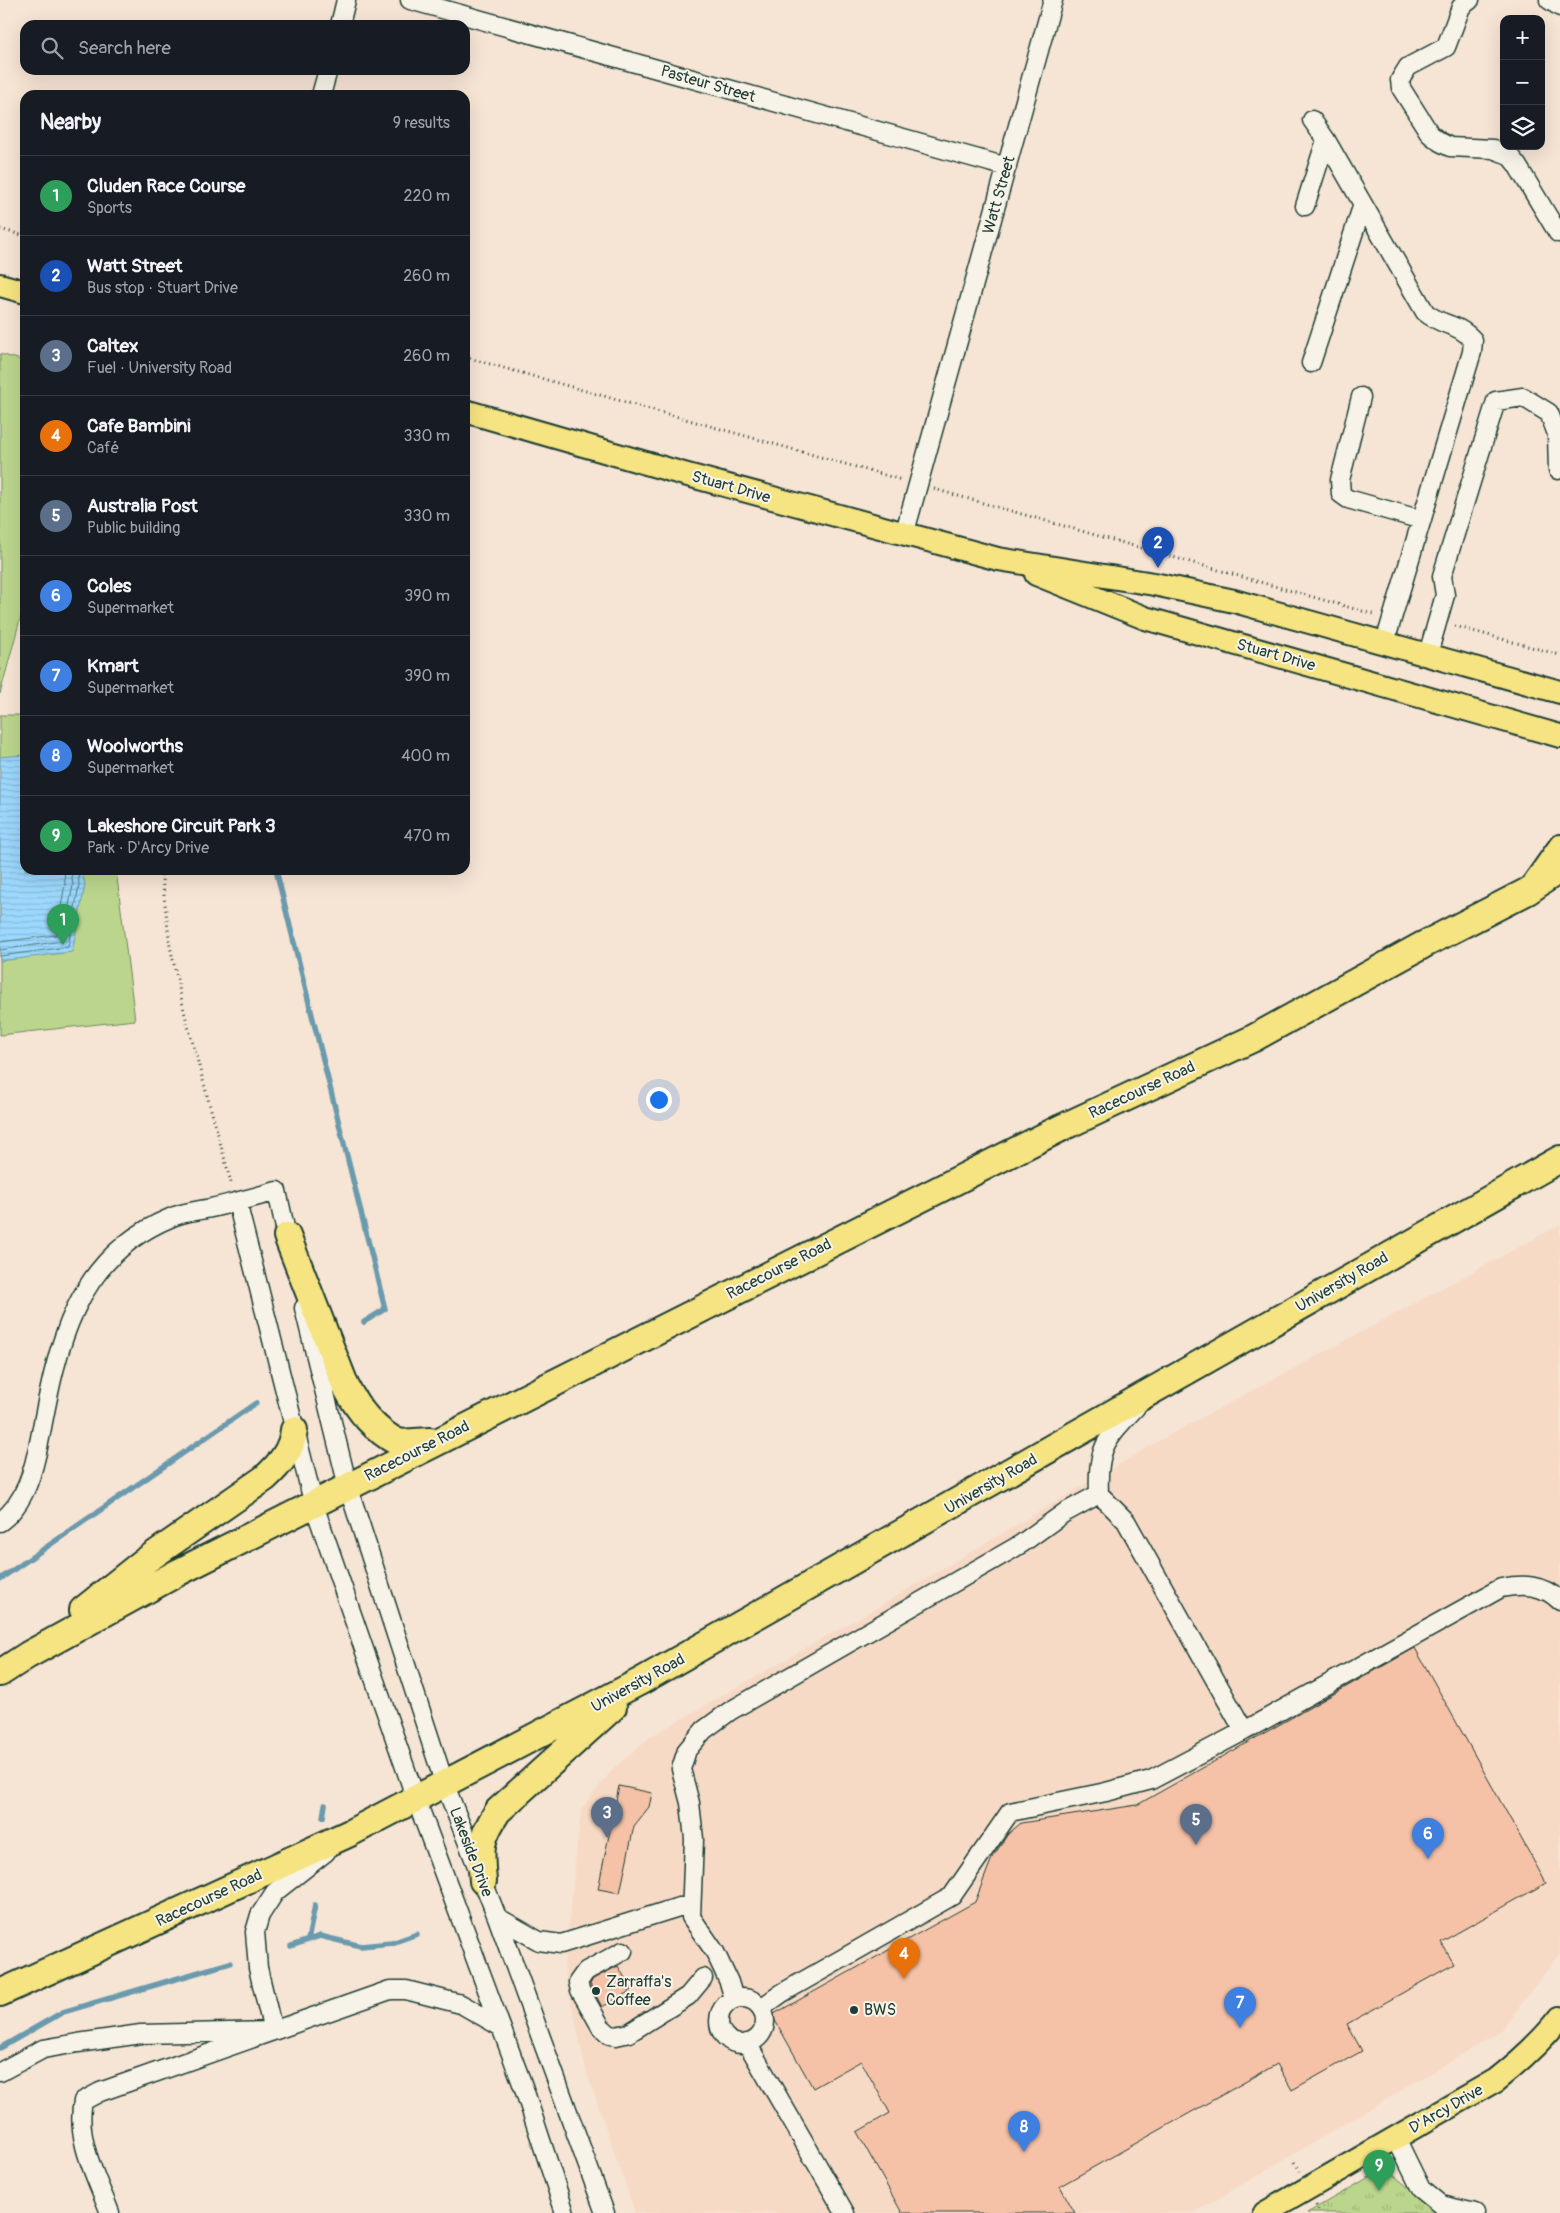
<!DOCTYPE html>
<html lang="en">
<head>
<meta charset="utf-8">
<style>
  body { margin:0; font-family:Pangolin,sans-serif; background:#20242c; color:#f1f3f6 }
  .controls { position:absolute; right:15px; top:15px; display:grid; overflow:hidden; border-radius:10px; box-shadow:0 5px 20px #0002 }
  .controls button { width:45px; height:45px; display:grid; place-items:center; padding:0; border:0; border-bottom:1px solid #363941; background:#171b24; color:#f1f3f6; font:25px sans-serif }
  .you { position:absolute; left:658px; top:1099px; width:18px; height:18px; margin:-12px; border:4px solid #fff; border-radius:50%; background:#1a73e8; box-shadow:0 0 0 8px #1a73e833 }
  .badge { display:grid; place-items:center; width:32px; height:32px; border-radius:50%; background:#92a19f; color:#fff; font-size:16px; font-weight:700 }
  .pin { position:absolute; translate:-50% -41px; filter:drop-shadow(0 1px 2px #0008) }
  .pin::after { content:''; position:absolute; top:26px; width:18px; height:15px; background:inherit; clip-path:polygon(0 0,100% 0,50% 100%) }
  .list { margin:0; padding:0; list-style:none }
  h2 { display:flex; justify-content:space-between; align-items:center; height:65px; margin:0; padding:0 20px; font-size:21px }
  h2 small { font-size:16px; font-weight:400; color:#9ea1a6 }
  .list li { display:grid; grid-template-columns:32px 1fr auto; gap:15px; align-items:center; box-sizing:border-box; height:80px; padding:0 20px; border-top:1px solid #363941 }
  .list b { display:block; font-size:19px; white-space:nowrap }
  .list p { margin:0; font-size:16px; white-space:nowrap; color:#9ea1a6 }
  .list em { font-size:16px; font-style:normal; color:#9ea1a6 }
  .icon { flex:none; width:28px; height:28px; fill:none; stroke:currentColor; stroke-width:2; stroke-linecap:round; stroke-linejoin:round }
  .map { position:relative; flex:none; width:1560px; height:2213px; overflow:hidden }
  .search { position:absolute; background:#171b24; box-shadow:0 5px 20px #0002; left:20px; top:20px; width:450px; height:55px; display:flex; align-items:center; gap:12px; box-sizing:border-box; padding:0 18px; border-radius:15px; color:#9ea1a6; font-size:19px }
  .panel { position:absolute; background:#171b24; box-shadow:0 5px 20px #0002; left:20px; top:90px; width:450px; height:785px; border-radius:15px }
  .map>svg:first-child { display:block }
  .built { fill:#f6dac6 }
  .grass { fill:url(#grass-tufts); stroke:#6d8960 }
  .garden { fill:#bbd58c; stroke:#6d8960 }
  .water { fill:url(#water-rules); stroke:#6a9aad }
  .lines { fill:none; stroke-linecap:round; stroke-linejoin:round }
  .shore { stroke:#517b84; stroke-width:1 }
  .stream { stroke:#6a9aad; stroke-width:5.5 }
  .building { fill:#f5c2a7; stroke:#1f3d34 }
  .minor-casing { stroke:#1f3d34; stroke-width:21 }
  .major-casing { stroke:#1f3d34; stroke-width:26 }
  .highway-casing { stroke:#1f3d34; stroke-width:30 }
  .path { stroke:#1f3d34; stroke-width:3; stroke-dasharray:1 4; stroke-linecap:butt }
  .minor { stroke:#f7f3e8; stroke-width:18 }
  .major { stroke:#f6e381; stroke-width:22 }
  .highway { stroke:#f6e381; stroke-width:26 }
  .poi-dot { fill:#1f3d34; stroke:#f7f3e8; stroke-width:2 }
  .labels { text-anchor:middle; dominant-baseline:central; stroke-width:4; stroke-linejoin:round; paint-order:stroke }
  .street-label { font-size:16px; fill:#1f3d34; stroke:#f7f3e8 }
  .poi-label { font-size:16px; fill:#1f3d34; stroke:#f7f3e8; text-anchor:start }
</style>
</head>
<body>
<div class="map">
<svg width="1560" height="2213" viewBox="0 0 1560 2213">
  <defs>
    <pattern id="grass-tufts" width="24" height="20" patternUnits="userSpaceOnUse" patternTransform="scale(1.25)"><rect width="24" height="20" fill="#bbd58c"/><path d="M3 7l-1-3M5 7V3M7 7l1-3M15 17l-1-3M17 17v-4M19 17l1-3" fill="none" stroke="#a0b879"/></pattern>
    <pattern id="water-rules" width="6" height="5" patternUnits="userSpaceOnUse" patternTransform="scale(1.25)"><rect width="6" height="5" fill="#9cd8fd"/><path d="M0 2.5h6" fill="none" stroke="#86bad9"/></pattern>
  </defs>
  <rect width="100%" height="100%" fill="#f6e4d4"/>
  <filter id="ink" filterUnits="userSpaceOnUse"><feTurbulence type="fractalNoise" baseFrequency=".02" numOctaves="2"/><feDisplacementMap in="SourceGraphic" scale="10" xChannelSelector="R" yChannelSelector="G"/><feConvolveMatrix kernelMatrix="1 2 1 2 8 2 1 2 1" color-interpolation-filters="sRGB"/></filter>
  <g filter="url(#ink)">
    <path class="built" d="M1560 1225V1953L1500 2032 1194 2213H635L586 2070 564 1968 581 1809 613 1769 650 1737 878 1607 1157 1442Z"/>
    <path class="grass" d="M1385 2168 1439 2213H1307Z"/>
    <path class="garden" d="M0 354 25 361V601L0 694Z
      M0 715H25V870H116L135 1020 0 1035Z"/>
    <path class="water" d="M25 755V870H82L85 885 72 952 0 961V757Z"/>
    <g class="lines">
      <path class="shore" d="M0 942 56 935 65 884 64 870
        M0 950 62 941 73 885 71 870
        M0 956 68 947 79 885 78 870"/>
      <path class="stream" d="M276 870 385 1309 364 1322
        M0 1579 256 1403
        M323 1817 325 1805
        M308 1940 315 1905
        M291 1946 320 1936 361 1946 392 1943 417 1934
        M0 2048 63 2012 230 1963"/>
    </g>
    <path class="building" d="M1415 1648 1546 1883 1441 1942 1454 1964 1347 2024 1362 2051 1292 2090 1277 2064 1060 2186 1075 2213H902L857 2132 890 2113 861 2061 813 2088 772 2015 975 1902 992 1858 1008 1834 1021 1823 1137 1805Z
      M619 1786 652 1793 649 1807 634 1826 620 1893 598 1889Z
      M618 1966 632 1990 602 2007 590 1984 593 1979Z"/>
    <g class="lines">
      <defs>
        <path id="minor" d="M410 0 1007 167
          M1470 0 1461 7 1446 47 1408 67 1400 80 1401 88 1430 134 1440 142 1450 147 1493 149 1509 155 1517 165 1558 233 1560 232
          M1549 0 1560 7
          M340 25 346 0
          M321 95 328 70
          M1312 120 1326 140 1425 312C1442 327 1457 322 1473 340L1472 352 1385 642
          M1305 206 1326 140
          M1311 363 1363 204
          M1361 397 1340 480 1341 494 1348 499 1422 520
          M904 535 1053 0
          M1428 654 1445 595 1442 576 1496 401 1523 397 1549 413 1557 434 1558 470
          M237 1202 314 1505 416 1799 523 2086 565 2213
          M304 1308 348 1487 445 1785 497 1917 605 2213
          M1099 1494C1097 1448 1105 1440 1136 1407
          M0 1522C26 1503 34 1469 40 1438 57 1347 74 1258 170 1218 182 1212 198 1211 211 1208 233 1203 255 1197 277 1191L289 1246
          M1244 1731 1501 1588C1523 1584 1543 1584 1560 1601
          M497 1917 539 1941 561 1944 679 1907 690 1906
          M623 1951 586 1971 578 1982 580 1990 601 2027 610 2035 616 2036 629 2033 688 1996 703 1978
          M719 2021a23 23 0 1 1 46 0a23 23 0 1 1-46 0Z
          M734 1999 729 1982 715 1952 691 1917 694 1839 690 1803 681 1769 687 1750 704 1730 730 1711 1021 1544 1064 1513 1099 1494 1126 1521 1244 1731 1151 1780 1106 1792 1010 1812 952 1896 782 1993 761 2008
          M747 2043 845 2213
          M0 2072 43 2049 78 2043 141 2034 273 2031 390 1990H406L461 2004 501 2027
          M1396 2138 1421 2189 1441 2205 1475 2213
          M110 2213C97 2178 75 2140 83 2101L100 2092 273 2031 258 1968 255 1932 260 1915 275 1892 326 1852"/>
        <path id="major" d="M0 285 25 292
          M465 411 684 474 998 559 1154 584 1234 601 1560 692
          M1036 574 1145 618 1560 736
          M1533 884 1560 846
          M1265 2213 1496 2080C1520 2061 1541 2042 1560 2018"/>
        <path id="highway" d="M287 1236 346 1387C359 1411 374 1430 399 1443L430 1441
          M83 1610 142 1563 265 1478C279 1465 292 1451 294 1430
          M0 1673 28 1655 179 1572 1061 1128 1252 1039 1423 945 1528 891 1560 869
          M483 1881C480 1847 479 1840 498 1811L613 1707
          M0 1993 350 1833 641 1681 1560 1159"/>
      </defs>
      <use href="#minor" class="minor-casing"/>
      <use href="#major" class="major-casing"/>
      <use href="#highway" class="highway-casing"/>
      <path class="path" d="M0 229 25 236
        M465 357 902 480
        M934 489 1376 615
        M1455 626 1560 655
        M161 870 170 946 185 1015 232 1186
        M1295 2162 1300 2171
        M1316 2205 1319 2213"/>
      <use href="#minor" class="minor"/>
      <use href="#major" class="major"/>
      <use href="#highway" class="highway"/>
    </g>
  </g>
  <g class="poi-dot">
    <circle cx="596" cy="1991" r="5"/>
    <circle cx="854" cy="2010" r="5"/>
  </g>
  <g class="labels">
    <g class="street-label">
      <text transform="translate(708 84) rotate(16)">Pasteur Street</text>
      <text transform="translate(999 195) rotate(-74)">Watt Street</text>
      <text transform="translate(731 487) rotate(16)">Stuart Drive</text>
      <text transform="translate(1276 655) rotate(16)">Stuart Drive</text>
      <text transform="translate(1142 1090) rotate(-25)">Racecourse Road</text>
      <text transform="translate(779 1269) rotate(-27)">Racecourse Road</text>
      <text transform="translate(1342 1282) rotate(-30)">University Road</text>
      <text transform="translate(417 1451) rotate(-27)">Racecourse Road</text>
      <text transform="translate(991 1484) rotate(-30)">University Road</text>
      <text transform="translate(638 1683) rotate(-29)">University Road</text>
      <text transform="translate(471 1852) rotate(69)">Lakeside Drive</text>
      <text transform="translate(209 1898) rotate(-25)">Racecourse Road</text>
      <text transform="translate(1446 2109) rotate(-30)">D'Arcy Drive</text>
    </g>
    <g class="poi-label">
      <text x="606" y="1982">Zarraffa's<tspan x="606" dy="18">Coffee</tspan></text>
      <text x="864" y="2010">BWS</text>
    </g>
  </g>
</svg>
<div class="controls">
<button>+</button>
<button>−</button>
<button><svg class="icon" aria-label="layers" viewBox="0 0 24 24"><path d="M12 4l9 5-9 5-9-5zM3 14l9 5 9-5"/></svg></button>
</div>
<div class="you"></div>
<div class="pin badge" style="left:63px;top:945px;background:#2e9e5b">1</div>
<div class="pin badge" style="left:1158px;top:568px;background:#1a4fb4">2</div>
<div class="pin badge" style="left:607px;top:1838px;background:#5c6f8a">3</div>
<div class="pin badge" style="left:904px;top:1979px;background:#e8710a">4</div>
<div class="pin badge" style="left:1196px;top:1845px;background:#5c6f8a">5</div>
<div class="pin badge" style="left:1428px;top:1859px;background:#3f7fe0">6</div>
<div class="pin badge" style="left:1240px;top:2028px;background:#3f7fe0">7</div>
<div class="pin badge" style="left:1024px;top:2152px;background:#3f7fe0">8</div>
<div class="pin badge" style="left:1379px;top:2191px;background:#2e9e5b">9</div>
<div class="search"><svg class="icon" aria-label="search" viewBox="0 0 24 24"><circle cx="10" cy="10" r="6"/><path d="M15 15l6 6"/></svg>Search here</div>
<section class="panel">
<h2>Nearby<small>9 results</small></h2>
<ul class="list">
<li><span class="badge" style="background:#2e9e5b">1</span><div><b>Cluden Race Course</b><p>Sports</p></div><em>220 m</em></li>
<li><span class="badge" style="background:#1a4fb4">2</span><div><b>Watt Street</b><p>Bus stop · Stuart Drive</p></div><em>260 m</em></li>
<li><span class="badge" style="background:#5c6f8a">3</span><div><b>Caltex</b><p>Fuel · University Road</p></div><em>260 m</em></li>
<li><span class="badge" style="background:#e8710a">4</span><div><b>Cafe Bambini</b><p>Café</p></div><em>330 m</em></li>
<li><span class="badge" style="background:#5c6f8a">5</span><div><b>Australia Post</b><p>Public building</p></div><em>330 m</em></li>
<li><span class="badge" style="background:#3f7fe0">6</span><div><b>Coles</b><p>Supermarket</p></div><em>390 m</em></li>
<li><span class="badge" style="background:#3f7fe0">7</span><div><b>Kmart</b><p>Supermarket</p></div><em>390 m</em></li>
<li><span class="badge" style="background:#3f7fe0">8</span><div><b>Woolworths</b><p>Supermarket</p></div><em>400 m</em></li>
<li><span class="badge" style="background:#2e9e5b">9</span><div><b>Lakeshore Circuit Park 3</b><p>Park · D'Arcy Drive</p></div><em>470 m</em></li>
</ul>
</section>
</div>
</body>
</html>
